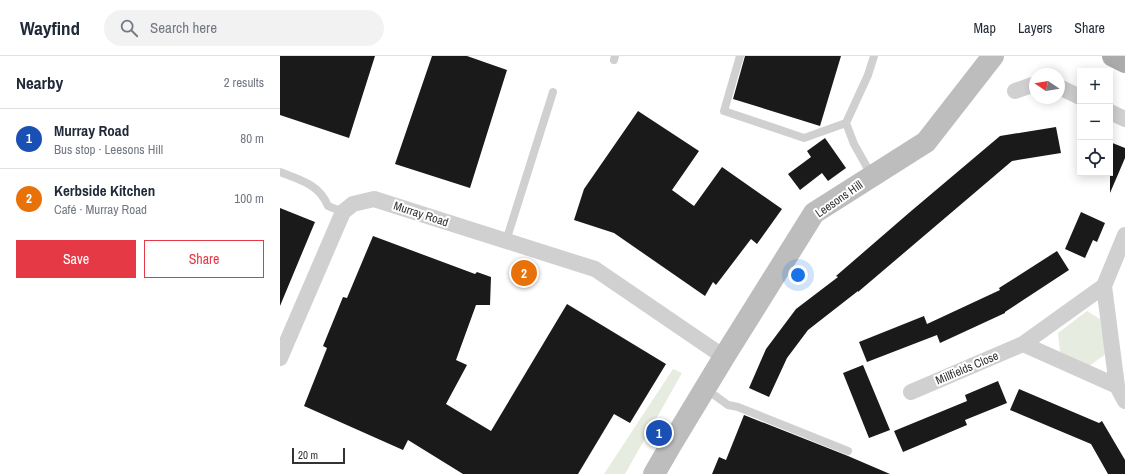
<!DOCTYPE html>
<html lang="en">
<head>
<meta charset="utf-8">
<style>
  body { margin:0; font-family:"Archivo Narrow",sans-serif; background:#f2f2f3; color:#1f2937 }
  .controls { position:absolute; right:12px; top:12px; display:grid; overflow:hidden; border-radius:0px; box-shadow:0 2px 10px #0003 }
  .controls button { width:36px; height:36px; display:grid; place-items:center; padding:0; border:0; border-bottom:1px solid #e0e1e3; background:#fff; color:#1f2937; font:20px sans-serif }
  .compass { position:absolute; left:749px; top:12px; width:36px; height:36px; border-radius:50%; background:#fff; box-shadow:0 2px 10px #0003; rotate:282deg }
  .scale { position:absolute; left:12px; bottom:10px; width:53px; box-sizing:border-box; padding-left:4px; border:2px solid #333; border-top:0; font-size:11px; line-height:14px; white-space:nowrap; color:#333; -webkit-text-stroke:3px #fff; paint-order:stroke }
  .you { position:absolute; left:518px; top:219px; width:14px; height:14px; margin:-10px; border:3px solid #fff; border-radius:50%; background:#1a73e8; box-shadow:0 0 0 6px #1a73e833 }
  .badge { display:grid; place-items:center; width:26px; height:26px; border-radius:50%; background:#e63946; color:#fff; font-size:13px; font-weight:700 }
  .pin { position:absolute; translate:-50% -50%; border:2px solid #fff; box-shadow:0 1px 4px #0006 }
  .list { margin:0; padding:0; list-style:none }
  h2 { display:flex; justify-content:space-between; align-items:center; height:52px; margin:0; padding:0 16px; font-size:17px }
  h2 small { font-size:13px; font-weight:400; color:#747a83 }
  .list li { display:grid; grid-template-columns:26px 1fr auto; gap:12px; align-items:center; box-sizing:border-box; height:60px; padding:0 16px; border-top:1px solid #e0e1e3 }
  .list b { display:block; font-size:15px; white-space:nowrap }
  .list p { margin:0; font-size:13px; white-space:nowrap; color:#747a83 }
  .list em { font-size:13px; font-style:normal; color:#747a83 }
  .actions { display:flex; gap:8px; padding:12px 16px }
  .actions a { flex:1; padding:9px 0; border:1px solid #e63946; border-radius:0px; text-align:center; font-size:14px; color:#e63946 }
  .actions .main { background:#e63946; color:#fff }
  .icon { flex:none; width:22px; height:22px; fill:none; stroke:currentColor; stroke-width:2; stroke-linecap:round; stroke-linejoin:round }
  .map { position:relative; flex:none; width:845px; height:418px; overflow:hidden }
  header { display:flex; align-items:center; gap:24px; box-sizing:border-box; height:56px; padding:0 20px; background:#fff; border-bottom:1px solid #e0e1e3 }
  header strong { font-size:19px }
  nav { display:flex; gap:22px; margin-inline-start:auto; font-size:14px }
  .search { width:280px; height:36px; background:#f2f2f3; display:flex; align-items:center; gap:10px; box-sizing:border-box; padding:0 14px; border-radius:22px; color:#747a83; font-size:15px }
  main { display:flex }
  aside { flex:1; background:#fff }
  .map>svg:first-child { display:block }
  .green { fill:#e6ecdf }
  .building { fill:#1a1a1a }
  .lines { fill:none; stroke-linecap:round; stroke-linejoin:round }
  .lane { stroke:#d0d0d0; stroke-width:8 }
  .street { stroke:#d0d0d0; stroke-width:16 }
  .secondary { stroke:#bdbdbd; stroke-width:22 }
  .primary { stroke:#ababab; stroke-width:22 }
  .labels { text-anchor:middle; dominant-baseline:central; stroke-width:4; stroke-linejoin:round; paint-order:stroke }
  .street-label { font-size:12px; fill:#333; stroke:#fff }
</style>
</head>
<body>
<header>
<strong>Wayfind</strong>
<div class="search"><svg class="icon" aria-label="search" viewBox="0 0 24 24"><circle cx="10" cy="10" r="6"/><path d="M15 15l6 6"/></svg>Search here</div>
<nav><a>Map</a><a>Layers</a><a>Share</a></nav>
</header>
<main>
<aside>
<h2>Nearby<small>2 results</small></h2>
<ul class="list">
<li><span class="badge" style="background:#1a4fb4">1</span><div><b>Murray Road</b><p>Bus stop · Leesons Hill</p></div><em>80 m</em></li>
<li><span class="badge" style="background:#e8710a">2</span><div><b>Kerbside Kitchen</b><p>Café · Murray Road</p></div><em>100 m</em></li>
</ul>
<div class="actions"><a class="main">Save</a><a>Share</a></div>
</aside>
<div class="map">
<svg width="845" height="418" viewBox="0 0 845 418">
  <rect width="100%" height="100%" fill="#fff"/>
  <path class="green" d="M807 255 820 263 826 298 809 310 780 296 778 277Z
    M393 313 402 317 345 418H324Z"/>
  <path class="building" d="M0 0H95L69 82 0 59Z
    M152 0H187L227 14 190 132 115 108Z
    M465 0H561L540 70 453 43Z
    M358 55 419 95 392 134 414 150 442 111 502 153 477 188 471 183 436 229 433 226 425 240 334 177 294 164 304 133Z
    M776 71 781 97 732 105 578 236V235L528 274 507 302 489 341 469 332 486 293 516 253 558 221 556 220 630 156 720 80Z
    M545 82 566 112 548 125 542 117 520 134 508 118 531 101 527 95Z
    M830 86 845 92V102L830 137Z
    M0 152 35 166 0 250Z
    M801 156 825 167 817 186 813 184 805 202 785 193Z
    M93 180 195 218 197 216 211 221 210 249H196L176 304 187 309 166 348 211 375 287 248 386 308 350 367 334 358 298 418H183L128 384 123 394 24 350 47 292 43 290 63 241 67 242Z
    M777 195 789 214 725 256V257L660 287 657 279 587 306 579 286 644 260 647 268 720 234 719 232Z
    M583 309 610 374 589 382 563 317Z
    M718 325 727 347 685 364 687 369 623 396 614 375 687 345 685 339Z
    M739 333 819 367 822 365 845 404V418H828L811 388 730 354Z
    M464 359 568 400 610 418H432L439 401 446 404Z"/>
  <g class="lines">
    <path class="lane" d="M460 0 444 55 524 82 566 67 588 19 594 0
      M334 4 335 0
      M566 67 574 88 592 120
      M0 116C20 124 39 128 48 150L63 156
      M226 185 273 36
      M426 333 448 349 458 351 568 395"/>
    <path class="street" d="M779 31 800 41
      M735 35 755 28
      M830 56 845 63
      M845 179 824 230 837 330 845 345
      M743 288 837 330
      M0 302 63 156 73 148 94 143 315 213 444 301
      M631 336 743 288 824 230"/>
    <path class="secondary" d="M374 418 392 387 444 301 534 157 646 86 713 0"/>
    <path class="primary" d="M833 0 845 6"/>
  </g>
  <g class="labels">
    <g class="street-label">
      <text transform="translate(559 143) rotate(-35)">Leesons Hill</text>
      <text transform="translate(141 158) rotate(18)">Murray Road</text>
      <text transform="translate(687 312) rotate(-23)">Millfields Close</text>
    </g>
  </g>
</svg>
<div class="controls">
<button>+</button>
<button>−</button>
<button><svg class="icon" aria-label="locate" viewBox="0 0 24 24"><circle cx="12" cy="12" r="6"/><path d="M12 2v4M12 18v4M2 12h4M18 12h4"/></svg></button>
</div>
<svg class="compass" viewBox="-18 -18 36 36"><path d="M0-13l5 13h-10z" fill="#e53935"/><path d="M0 13l5-13h-10z" fill="#747a83"/></svg>
<div class="scale">20 m</div>
<div class="you"></div>
<div class="pin badge" style="left:379px;top:377px;background:#1a4fb4">1</div>
<div class="pin badge" style="left:244px;top:217px;background:#e8710a">2</div>
</div>
</main>
</body>
</html>
